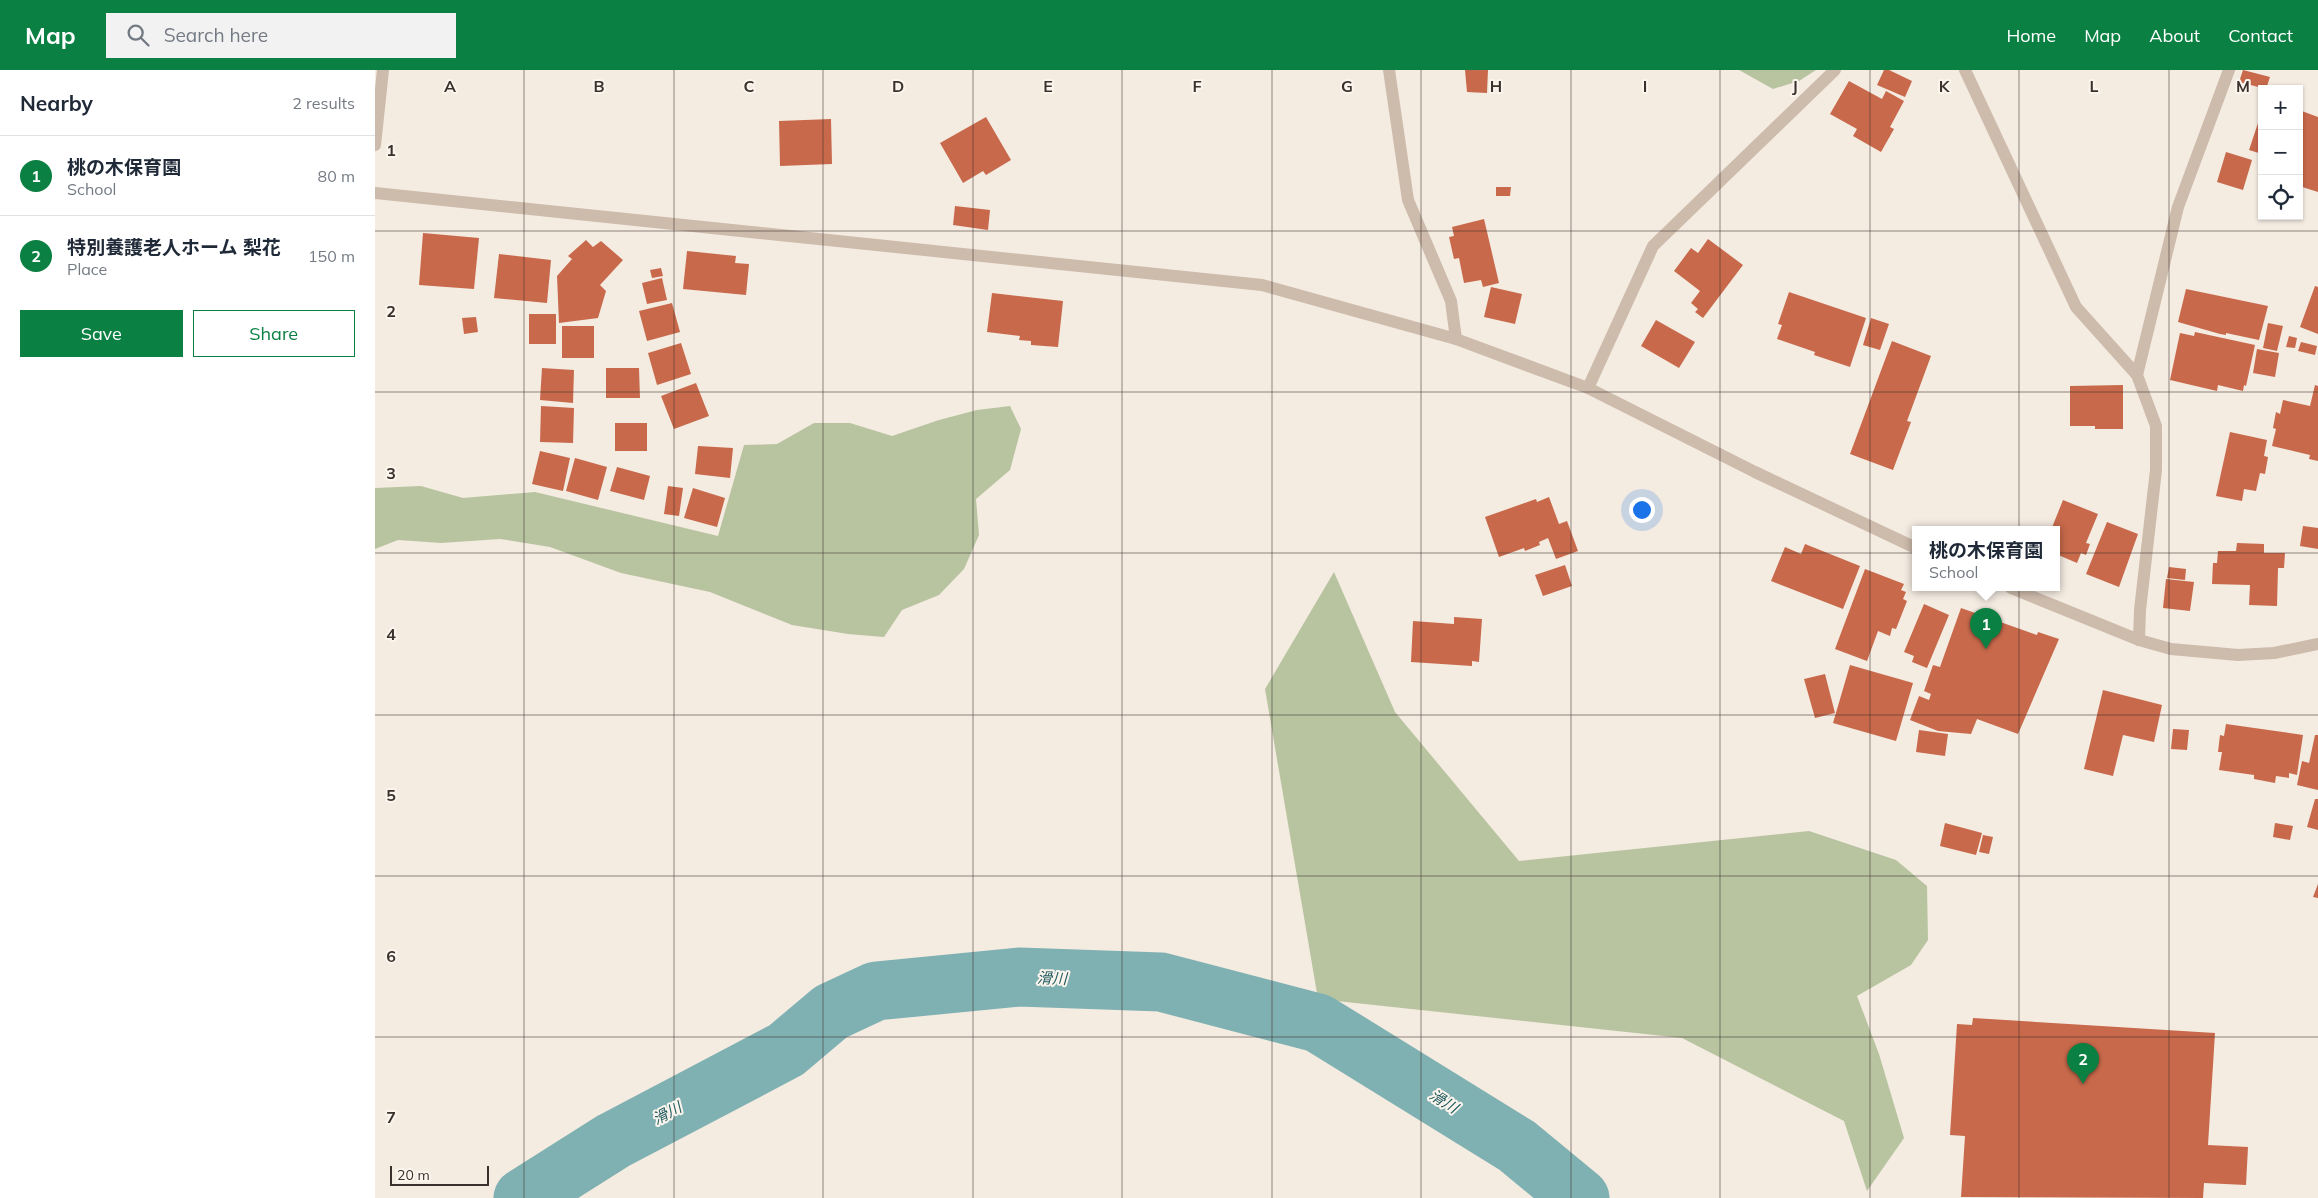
<!DOCTYPE html>
<html lang="en">
<head>
<meta charset="utf-8">
<style>
  body { margin:0; font-family:Mulish,"Noto Sans JP",sans-serif; background:#f2f2f3; color:#1f2937 }
  .controls { position:absolute; right:15px; top:15px; display:grid; overflow:hidden; border-radius:0px; box-shadow:0 1px 4px #0004 }
  .controls button { width:45px; height:45px; display:grid; place-items:center; padding:0; border:0; border-bottom:1px solid #e0e1e3; background:#fff; color:#1f2937; font:25px sans-serif }
  .scale { position:absolute; left:15px; bottom:12px; width:99px; box-sizing:border-box; padding-left:5px; border:2px solid #3b302b; border-top:0; font-size:14px; line-height:18px; white-space:nowrap; color:#3b302b; -webkit-text-stroke:4px #fbf5ee; paint-order:stroke }
  .you { position:absolute; left:1266px; top:439px; width:18px; height:18px; margin:-12px; border:4px solid #fff; border-radius:50%; background:#1a73e8; box-shadow:0 0 0 8px #1a73e833 }
  .badge { display:grid; place-items:center; width:32px; height:32px; border-radius:50%; background:#0b8043; color:#fff; font-size:16px; font-weight:700 }
  .pin { position:absolute; translate:-50% -41px; filter:drop-shadow(0 1px 2px #0008) }
  .pin::after { content:''; position:absolute; top:26px; width:18px; height:15px; background:inherit; clip-path:polygon(0 0,100% 0,50% 100%) }
  .popup { position:absolute; left:1537px; top:456px; width:148px; height:65px; box-sizing:border-box; display:grid; place-content:center; border-radius:0px; background:#fff; filter:drop-shadow(0 1px 4px #0005); font-size:16px; white-space:nowrap; color:#747a83 }
  .popup b { font-size:19px; color:#1f2937 }
  .popup::after { content:''; position:absolute; left:50%; top:100%; margin-left:-10px; border:10px solid transparent; border-top-color:#fff }
  .list { margin:0; padding:0; list-style:none }
  h2 { display:flex; justify-content:space-between; align-items:center; height:65px; margin:0; padding:0 20px; font-size:21px }
  h2 small { font-size:16px; font-weight:400; color:#747a83 }
  .list li { display:grid; grid-template-columns:32px 1fr auto; gap:15px; align-items:center; box-sizing:border-box; height:80px; padding:0 20px; border-top:1px solid #e0e1e3 }
  .list b { display:block; font-size:19px; white-space:nowrap }
  .list p { margin:0; font-size:16px; white-space:nowrap; color:#747a83 }
  .list em { font-size:16px; font-style:normal; color:#747a83 }
  .actions { display:flex; gap:10px; padding:15px 20px }
  .actions a { flex:1; padding:11px 0; border:1px solid #0b8043; border-radius:0px; text-align:center; font-size:18px; color:#0b8043 }
  .actions .main { background:#0b8043; color:#fff }
  .icon { flex:none; width:28px; height:28px; fill:none; stroke:currentColor; stroke-width:2; stroke-linecap:round; stroke-linejoin:round }
  .map { position:relative; flex:none; width:1943px; height:1128px; overflow:hidden }
  header { display:flex; align-items:center; gap:30px; box-sizing:border-box; height:70px; padding:0 25px; background:#0b8043; color:#fff }
  header strong { font-size:24px }
  nav { display:flex; gap:28px; margin-inline-start:auto; font-size:18px }
  .search { width:350px; height:45px; background:#f2f2f3; display:flex; align-items:center; gap:12px; box-sizing:border-box; padding:0 18px; border-radius:0px; color:#747a83; font-size:19px }
  main { display:flex }
  aside { flex:1; background:#fff }
  .map>svg:first-child { display:block }
  .green { fill:#b8c4a0 }
  .lines { fill:none; stroke-linecap:round; stroke-linejoin:round }
  .river { stroke:#7fb0b2; stroke-width:59 }
  .building { fill:#c8694b }
  .minor { stroke:#cdbbac; stroke-width:12 }
  .tertiary { stroke:#cdbbac; stroke-width:12 }
  .grid { fill:none; stroke:#3b302b; stroke-width:1; stroke-opacity:0.55 }
  .labels { text-anchor:middle; dominant-baseline:central; stroke-width:4; stroke-linejoin:round; paint-order:stroke }
  .water-label { font-size:15px; font-style:italic; fill:#1f5a5e; stroke:#fbf5ee }
  .grid-label { font-size:16px; text-anchor:middle; font-weight:bold; fill:#3b302b; stroke:#fbf5ee; stroke-width:4; stroke-linejoin:round; paint-order:stroke }
</style>
</head>
<body>
<header>
<strong>Map</strong>
<div class="search"><svg class="icon" aria-label="search" viewBox="0 0 24 24"><circle cx="10" cy="10" r="6"/><path d="M15 15l6 6"/></svg>Search here</div>
<nav><a>Home</a><a>Map</a><a>About</a><a>Contact</a></nav>
</header>
<main>
<aside>
<h2>Nearby<small>2 results</small></h2>
<ul class="list">
<li><span class="badge">1</span><div><b>桃の木保育園</b><p>School</p></div><em>80 m</em></li>
<li><span class="badge">2</span><div><b>特別養護老人ホーム 梨花</b><p>Place</p></div><em>150 m</em></li>
</ul>
<div class="actions"><a class="main">Save</a><a>Share</a></div>
</aside>
<div class="map">
<svg width="1943" height="1128" viewBox="0 0 1943 1128">
  <rect width="100%" height="100%" fill="#f4ebe1"/>
  <path class="green" d="M1364 0H1441L1424 11 1398 19Z
    M635 336 646 359 635 400 601 429 604 465 589 499 564 525 527 540 509 567 473 564 417 555 335 522 246 503 175 477 125 469 66 473 23 470 0 479V418L46 416 88 428 160 422 343 466 369 375 402 374 439 353H475L517 366 564 350 602 340Z
    M959 502 1020 642 1144 791 1434 761 1521 790 1552 816 1553 870 1536 895 1482 926 1504 984 1529 1068 1492 1121 1469 1051 1307 968 943 929 890 619Z"/>
  <g class="lines">
    <path class="river" d="M148 1128 238 1071 411 980 456 942 501 921 644 907 786 912 943 953 1142 1076 1205 1128"/>
  </g>
  <path class="building" d="M1090 0H1113L1112 23 1092 22Z
    M1509 0H1514L1537 11 1530 27 1502 15Z
    M1868 0 1895 7 1891 19 1864 12Z
    M1474 11 1507 29 1511 21 1529 31 1515 57 1519 59 1506 82 1478 66 1482 59 1455 44Z
    M1924 40 1943 47V122L1924 116Z
    M1886 44 1887 45V84L1874 80Z
    M611 47 636 90 611 105 608 101 588 113 565 73Z
    M456 49 457 94 405 96 404 51Z
    M1851 82 1877 90 1868 120 1842 112Z
    M1121 117H1136L1135 126H1121Z
    M580 136 615 140 613 160 578 155Z
    M1109 149 1124 213 1108 217 1106 210 1089 213 1084 188 1079 189 1074 167 1079 166 1077 157Z
    M48 163 104 168 99 219 44 215Z
    M1333 169 1368 195 1328 248 1320 242 1323 239 1316 233 1325 221 1299 201 1316 178 1323 183Z
    M211 170 218 177 226 171 248 190 225 215 231 221 223 248 184 253 182 206 197 189 193 186Z
    M312 181 361 186 360 193 374 194 371 225 308 219Z
    M124 184 176 190 172 233 119 228Z
    M286 198 288 206 277 208 275 200Z
    M287 208 292 230 272 234 267 213Z
    M1940 216 1943 217V264L1925 257Z
    M1116 217 1147 224 1140 254 1109 247Z
    M1811 219 1893 236 1884 270 1851 263V265L1845 264 1803 252Z
    M1414 222 1491 248 1475 297 1439 285 1440 282 1402 269 1407 255 1403 254Z
    M617 223 688 231 683 277 656 275V271L644 270 645 266 612 262Z
    M297 233 305 262 272 271 264 241Z
    M154 244H181V274H154Z
    M101 247 103 262 89 264 87 248Z
    M1496 248 1514 254 1505 280 1488 275Z
    M1281 250 1320 272 1304 298 1266 276Z
    M1893 253 1908 256 1902 281 1888 278Z
    M187 256H219V288H187Z
    M1820 262 1880 275 1871 316 1869 315 1868 321 1843 315 1842 321 1795 310 1805 263 1819 266Z
    M1914 266 1922 268 1920 278 1911 277Z
    M1517 271 1556 286 1532 351 1536 352 1518 400 1475 384Z
    M1926 272 1942 276 1940 285 1923 281Z
    M306 273 316 304 282 315 273 283Z
    M1882 279 1904 283 1900 307 1878 303Z
    M167 298 199 300 198 333 165 330Z
    M231 298H264L265 328H231Z
    M321 313 334 346 299 359 286 326Z
    M1748 315V359H1720V356H1695V316Z
    M1940 315 1943 316V391L1934 389 1935 385 1897 376 1901 359 1898 358 1901 342 1905 344 1908 330 1935 336Z
    M166 336 199 338 198 373 165 372Z
    M240 353H272V381H240Z
    M1855 362 1892 370 1889 386 1893 387 1890 404 1885 403 1881 421 1869 419 1867 431 1841 426Z
    M323 376 358 378 355 408 320 404Z
    M165 381 195 388 188 421 157 414Z
    M200 388 232 397 223 430 191 421Z
    M242 397 275 406 269 430 235 421Z
    M293 416 308 418 304 446 289 444Z
    M318 418 350 428 342 457 309 448Z
    M1174 427 1184 454 1192 451 1203 481 1181 489 1173 468 1164 472 1165 475 1150 481 1149 478 1124 487 1110 447 1161 429 1162 432Z
    M1688 430 1723 444 1711 473 1715 474 1711 485 1706 483 1702 493 1681 484V460H1676Z
    M1732 452 1763 464 1744 517 1711 504Z
    M1928 456 1943 458V479L1925 476Z
    M1862 473 1889 474V483H1910L1909 498H1903L1902 536 1874 535 1875 515 1837 514 1838 493H1842L1843 481H1861Z
    M1430 474 1485 496 1468 539 1396 511 1410 477 1426 484Z
    M1190 495 1197 516 1168 526 1160 505Z
    M1794 497 1811 499 1810 510 1792 508Z
    M1490 499 1529 514 1526 520 1531 522 1528 529 1532 531 1521 559 1517 558 1515 566 1503 561 1492 591 1460 579Z
    M1791 509 1819 512 1815 541 1788 538Z
    M1549 534 1574 545 1552 598 1537 592 1539 586 1529 582Z
    M1586 538 1662 565 1663 562 1684 569 1643 664 1602 649 1596 664 1563 661 1535 650 1544 626 1554 630 1556 624 1549 621 1558 595 1565 597Z
    M1079 547 1107 549 1104 592 1097 591V596L1036 592 1038 551 1079 554Z
    M1475 595 1538 613 1521 671 1458 653Z
    M1450 604 1460 643 1440 648 1429 609Z
    M1728 620 1787 635 1779 672 1748 665 1738 706 1709 699Z
    M1851 654 1928 665 1922 705 1914 703V708L1901 706 1900 713 1879 709V705L1844 700 1847 682H1843L1845 665 1849 666Z
    M1798 659 1814 660 1812 680 1796 679Z
    M1544 660 1573 664 1570 686 1541 682Z
    M1940 665H1943V720L1922 715 1927 691 1934 693Z
    M1940 729H1943V760L1932 757Z
    M1570 753 1607 763 1601 785 1565 776Z
    M1900 753 1918 756 1915 770 1898 767Z
    M1608 765 1618 767 1614 784 1604 782Z
    M1943 814V828L1938 827Z
    M1598 948 1840 963 1833 1075 1873 1077 1871 1115 1829 1113 1828 1128 1586 1127 1590 1066 1575 1065 1582 954 1597 955Z"/>
  <g class="lines">
    <path class="minor" d="M1014 0 1033 130 1076 231 1081 269
      M1590 0 1701 237 1762 305 1781 356V400L1765 540 1764 570
      M0 75 8 0
      M1762 305 1803 137 1854 0
      M1213 318 1278 176 1460 0"/>
    <path class="tertiary" d="M0 123 887 215 1081 269 1213 318 1380 402 1541 478
      M1636 518 1764 570 1796 579 1863 585 1899 583 1943 574"/>
  </g>
  <path class="grid" d="M149 0V1128M299 0V1128M448 0V1128M598 0V1128M747 0V1128M897 0V1128M1046 0V1128M1196 0V1128M1345 0V1128M1495 0V1128M1644 0V1128M1794 0V1128M0 161H1943M0 322H1943M0 483H1943M0 645H1943M0 806H1943M0 967H1943"/>
  <g class="labels">
    <g class="water-label">
      <text transform="translate(677 908) rotate(2)">滑川</text>
      <text transform="translate(1069 1031) rotate(32)">滑川</text>
      <text transform="translate(292 1043) rotate(-28)">滑川</text>
    </g>
  </g>
  <g class="grid-label">
    <text x="75" y="22">A</text>
    <text x="224" y="22">B</text>
    <text x="374" y="22">C</text>
    <text x="523" y="22">D</text>
    <text x="673" y="22">E</text>
    <text x="822" y="22">F</text>
    <text x="972" y="22">G</text>
    <text x="1121" y="22">H</text>
    <text x="1270" y="22">I</text>
    <text x="1420" y="22">J</text>
    <text x="1569" y="22">K</text>
    <text x="1719" y="22">L</text>
    <text x="1868" y="22">M</text>
    <text x="16" y="86">1</text>
    <text x="16" y="247">2</text>
    <text x="16" y="409">3</text>
    <text x="16" y="570">4</text>
    <text x="16" y="731">5</text>
    <text x="16" y="892">6</text>
    <text x="16" y="1053">7</text>
  </g>
</svg>
<div class="controls">
<button>+</button>
<button>−</button>
<button><svg class="icon" aria-label="locate" viewBox="0 0 24 24"><circle cx="12" cy="12" r="6"/><path d="M12 2v4M12 18v4M2 12h4M18 12h4"/></svg></button>
</div>
<div class="scale">20 m</div>
<div class="you"></div>
<div class="pin badge" style="left:1611px;top:579px">1</div>
<div class="popup"><b>桃の木保育園</b>School</div>
<div class="pin badge" style="left:1708px;top:1014px">2</div>
</div>
</main>
</body>
</html>
